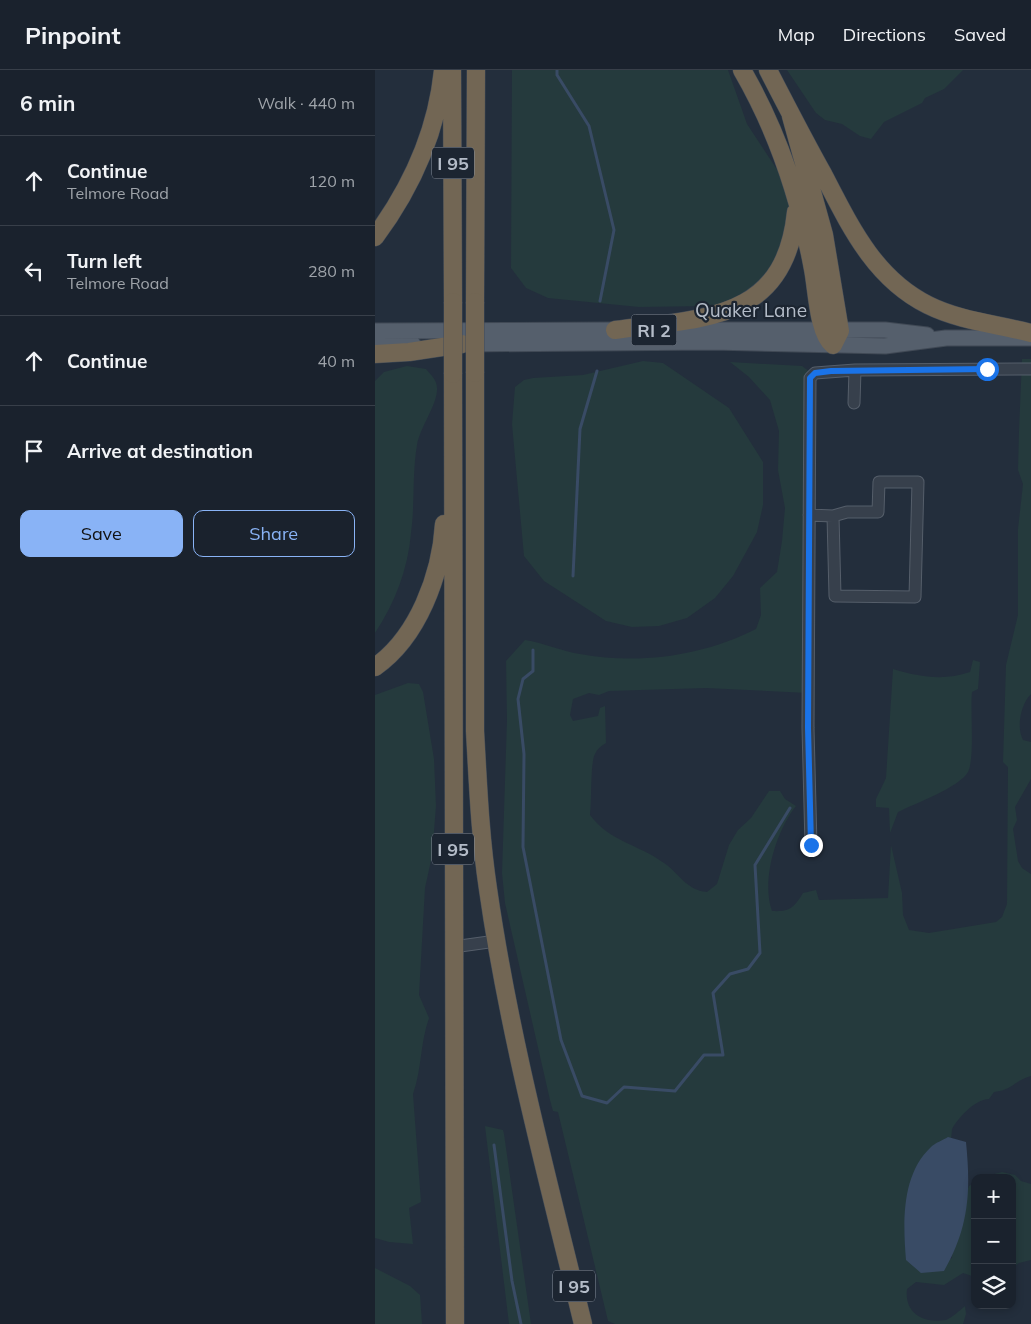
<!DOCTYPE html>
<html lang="en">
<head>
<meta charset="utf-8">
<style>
  body { margin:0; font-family:Mulish,sans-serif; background:#232a35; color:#f1f3f6 }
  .controls { position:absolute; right:15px; bottom:15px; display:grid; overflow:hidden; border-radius:10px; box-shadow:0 2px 8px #0003 }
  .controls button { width:45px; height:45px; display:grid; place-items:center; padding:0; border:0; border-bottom:1px solid #383f49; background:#1a222d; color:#f1f3f6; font:25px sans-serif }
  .stop { position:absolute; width:15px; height:15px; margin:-11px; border:4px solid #1a73e8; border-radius:50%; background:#fff }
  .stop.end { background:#1a73e8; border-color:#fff; box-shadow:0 1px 5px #0008 }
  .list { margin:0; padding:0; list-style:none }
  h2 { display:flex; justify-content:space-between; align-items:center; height:65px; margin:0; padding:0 20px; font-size:21px }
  h2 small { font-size:16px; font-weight:400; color:#9fa4aa }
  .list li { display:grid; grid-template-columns:32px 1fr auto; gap:15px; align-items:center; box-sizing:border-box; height:90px; padding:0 20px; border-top:1px solid #383f49 }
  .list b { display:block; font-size:19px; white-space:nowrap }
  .list p { margin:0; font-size:16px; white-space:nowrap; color:#9fa4aa }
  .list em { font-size:16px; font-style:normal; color:#9fa4aa }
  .actions { display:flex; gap:10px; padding:15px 20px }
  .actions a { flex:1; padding:11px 0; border:1px solid #89b3f6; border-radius:10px; text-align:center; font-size:18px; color:#89b3f6 }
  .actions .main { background:#89b3f6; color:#111 }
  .icon { flex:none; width:28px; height:28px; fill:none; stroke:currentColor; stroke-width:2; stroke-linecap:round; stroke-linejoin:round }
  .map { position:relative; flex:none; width:656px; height:1254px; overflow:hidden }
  header { display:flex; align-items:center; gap:30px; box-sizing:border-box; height:70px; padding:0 25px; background:#1a222d; border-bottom:1px solid #383f49 }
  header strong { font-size:24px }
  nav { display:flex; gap:28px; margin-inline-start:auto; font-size:18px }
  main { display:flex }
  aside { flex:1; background:#1a222d }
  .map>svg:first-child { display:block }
  .green { fill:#253a3d }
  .water { fill:#394b65 }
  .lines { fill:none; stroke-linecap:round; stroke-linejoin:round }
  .stream { stroke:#394b65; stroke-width:3 }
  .minor-casing { stroke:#555e6a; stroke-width:13 }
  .major-casing { stroke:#404955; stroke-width:17 }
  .highway-casing { stroke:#424b57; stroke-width:19 }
  .minor { stroke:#37404c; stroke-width:11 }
  .major { stroke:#555f6c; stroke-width:15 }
  .highway { stroke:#726654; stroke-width:18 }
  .highway-bridge-casing { stroke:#424b57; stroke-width:19; stroke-linecap:butt }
  .highway-bridge { stroke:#726654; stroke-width:18 }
  .route { stroke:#1a73e8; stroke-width:6 }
  .labels { text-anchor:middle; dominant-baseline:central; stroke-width:4.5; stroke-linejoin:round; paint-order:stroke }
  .shield { fill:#1c2531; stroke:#868e9a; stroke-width:1 }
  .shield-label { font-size:18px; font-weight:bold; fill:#b3bbc7 }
  .street-label { font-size:19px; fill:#b3bbc7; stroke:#1c2531 }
</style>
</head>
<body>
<header>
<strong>Pinpoint</strong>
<nav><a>Map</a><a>Directions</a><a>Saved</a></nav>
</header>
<main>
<aside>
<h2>6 min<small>Walk · 440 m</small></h2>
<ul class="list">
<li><svg class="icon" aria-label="ahead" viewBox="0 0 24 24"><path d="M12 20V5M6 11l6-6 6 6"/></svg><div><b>Continue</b><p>Telmore Road</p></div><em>120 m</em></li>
<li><svg class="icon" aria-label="left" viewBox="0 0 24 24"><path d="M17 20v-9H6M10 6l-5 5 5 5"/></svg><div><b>Turn left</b><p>Telmore Road</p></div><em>280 m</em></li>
<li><svg class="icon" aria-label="ahead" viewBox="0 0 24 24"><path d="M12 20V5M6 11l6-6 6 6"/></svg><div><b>Continue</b></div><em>40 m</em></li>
<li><svg class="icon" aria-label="arrive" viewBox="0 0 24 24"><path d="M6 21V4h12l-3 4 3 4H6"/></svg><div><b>Arrive at destination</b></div></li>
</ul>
<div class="actions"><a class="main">Save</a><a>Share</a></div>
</aside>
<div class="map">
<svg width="656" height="1254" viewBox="0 0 656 1254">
  <rect width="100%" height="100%" fill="#232e3c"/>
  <path class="green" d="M137 0H353L372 54 401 98 413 112 416 128 408 190 368 231 334 236 264 237 173 228 151 218 136 198Z
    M412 0H588L569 19 550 28 547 33 509 52 496 69 485 66 467 54 450 50 441 43Z
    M647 289H656V624C646 634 641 657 648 670L656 672V709L640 737 642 750 638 759 643 791 647 798 656 804V1006C640 1010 638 1020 619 1022L614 1029C599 1030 584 1047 577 1059L565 1194 577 1188 578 1160 594 1116 600 1112V1207L588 1203 569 1215 541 1212 532 1219C529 1243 548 1254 571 1250 578 1247 584 1241 590 1236L591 1244 588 1254H240L233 1251 183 1042 178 1041 175 1030 130 833 127 803 132 650 131 591 150 570C169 573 186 581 205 584 264 595 328 586 381 559L386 545 385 518 402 502 407 471 410 438 403 400 404 361 395 330 374 307 355 292 427 296 435 302 433 623 331 618 234 621 224 625 214 623 198 629 195 645 198 651 223 646 225 638 230 636 231 673C226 676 222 679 220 684 215 693 217 731 215 745 235 772 263 774 289 793 305 804 311 820 332 822L342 814 354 775 363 760 376 748 394 721H405L410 729 421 736C401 761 386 811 397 841 414 842 419 838 428 823L441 820 444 830 513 828 516 775 527 823 528 845 534 860 554 863 621 852 627 847 632 834 633 697 628 692 631 595 643 545V459L648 414 643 400 644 361Z
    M268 291 288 293 354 338 388 392V435L382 462 358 506 340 528 312 548 284 556 257 557 231 551 169 511 149 486 137 354 140 317 149 310 158 308 208 305Z
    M32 296 51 299C56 305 62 310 62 318 63 334 45 357 42 375 37 404 40 434 36 463 33 499 20 533 0 563V311L9 302Z
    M598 590 605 592 603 619 597 622C595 640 600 688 593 702 585 717 539 734 523 742L515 763 514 738 501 737V729L511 708 518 599C544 607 569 611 595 602Z
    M33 613 44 614 48 622 59 689 61 736 57 786 50 818 44 925 54 948C45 973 47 999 38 1024L46 1132 34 1138 38 1174 14 1172 0 1168V625Z
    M110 1056 128 1060 129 1064 156 1254H134Z
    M627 1102 640 1105 646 1111 656 1114V1190L644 1193 637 1198V1108H605Z
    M0 1198 35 1216 45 1225 47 1254H0Z"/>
  <path class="water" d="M573 1067 591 1072C596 1122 594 1157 569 1201L546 1203 531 1190C528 1153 526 1105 556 1077 560 1073 568 1070 573 1067Z"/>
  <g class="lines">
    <path class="stream" d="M182 0V5L214 56 239 160 225 231
      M198 506 205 359 222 301
      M158 580V601L148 609 143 629 149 684 148 777 186 970 207 1026 232 1033 249 1017 300 1021 329 985H348L338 923 355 904 373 899 385 883 380 795 415 738
      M119 1075 137 1211 146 1254"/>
    <defs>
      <path id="minor" d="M479 333 480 300
        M434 445 458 446 460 526 540 527 543 412H504L503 442H472L458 446
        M436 775 433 658 435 308 440 303 480 300 656 299
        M78 877 121 871"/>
      <path id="major" d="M290 260H510L552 265
        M0 261 252 260
        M0 274H38
        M88 274 338 272 510 276 571 268H656"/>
      <path id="highway" d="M77 0 78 232
        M367 0C403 62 425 129 438 199 442 219 443 263 458 275L465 261 449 165 416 46
        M393 0C411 35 429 70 448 104 475 156 499 208 553 235 585 251 622 254 656 263
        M0 167C36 118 62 61 68 0
        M100 232 101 0
        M240 260C327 248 410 252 421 142
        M0 284 34 282 87 274
        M100 303V661C103 714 105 766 113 819 134 966 173 1110 208 1254
        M78 304 80 1254
        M0 597C43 567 66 505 69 454"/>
    </defs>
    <use href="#minor" class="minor-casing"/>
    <use href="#major" class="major-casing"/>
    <use href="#highway" class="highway-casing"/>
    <use href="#minor" class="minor"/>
    <use href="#major" class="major"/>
    <use href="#highway" class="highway"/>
    <defs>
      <path id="highway-bridge" d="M100 303V232
        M78 304V232"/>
    </defs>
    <use href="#highway-bridge" class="highway-bridge-casing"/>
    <use href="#highway-bridge" class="highway-bridge"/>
  </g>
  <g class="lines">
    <path class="route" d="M436 775 433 658 435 308 440 303 456 301 612 299"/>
  </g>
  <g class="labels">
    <g class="shield">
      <rect x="57" y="77.5" width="42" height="31" rx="4"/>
      <rect x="256.5" y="244.5" width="45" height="31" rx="4"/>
      <rect x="57" y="763.5" width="42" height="31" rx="4"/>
      <rect x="178" y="1200.5" width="42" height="31" rx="4"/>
    </g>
    <g class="shield-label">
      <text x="78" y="93">I 95</text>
      <text x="279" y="260">RI 2</text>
      <text x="78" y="779">I 95</text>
      <text x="199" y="1216">I 95</text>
    </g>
    <g class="street-label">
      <text x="376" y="240">Quaker Lane</text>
    </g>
  </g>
</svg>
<div class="controls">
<button>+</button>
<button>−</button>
<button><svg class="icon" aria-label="layers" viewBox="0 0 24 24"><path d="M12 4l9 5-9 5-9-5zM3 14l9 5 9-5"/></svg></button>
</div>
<div class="stop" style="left:612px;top:299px"></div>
<div class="stop end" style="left:436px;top:775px"></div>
</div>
</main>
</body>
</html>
